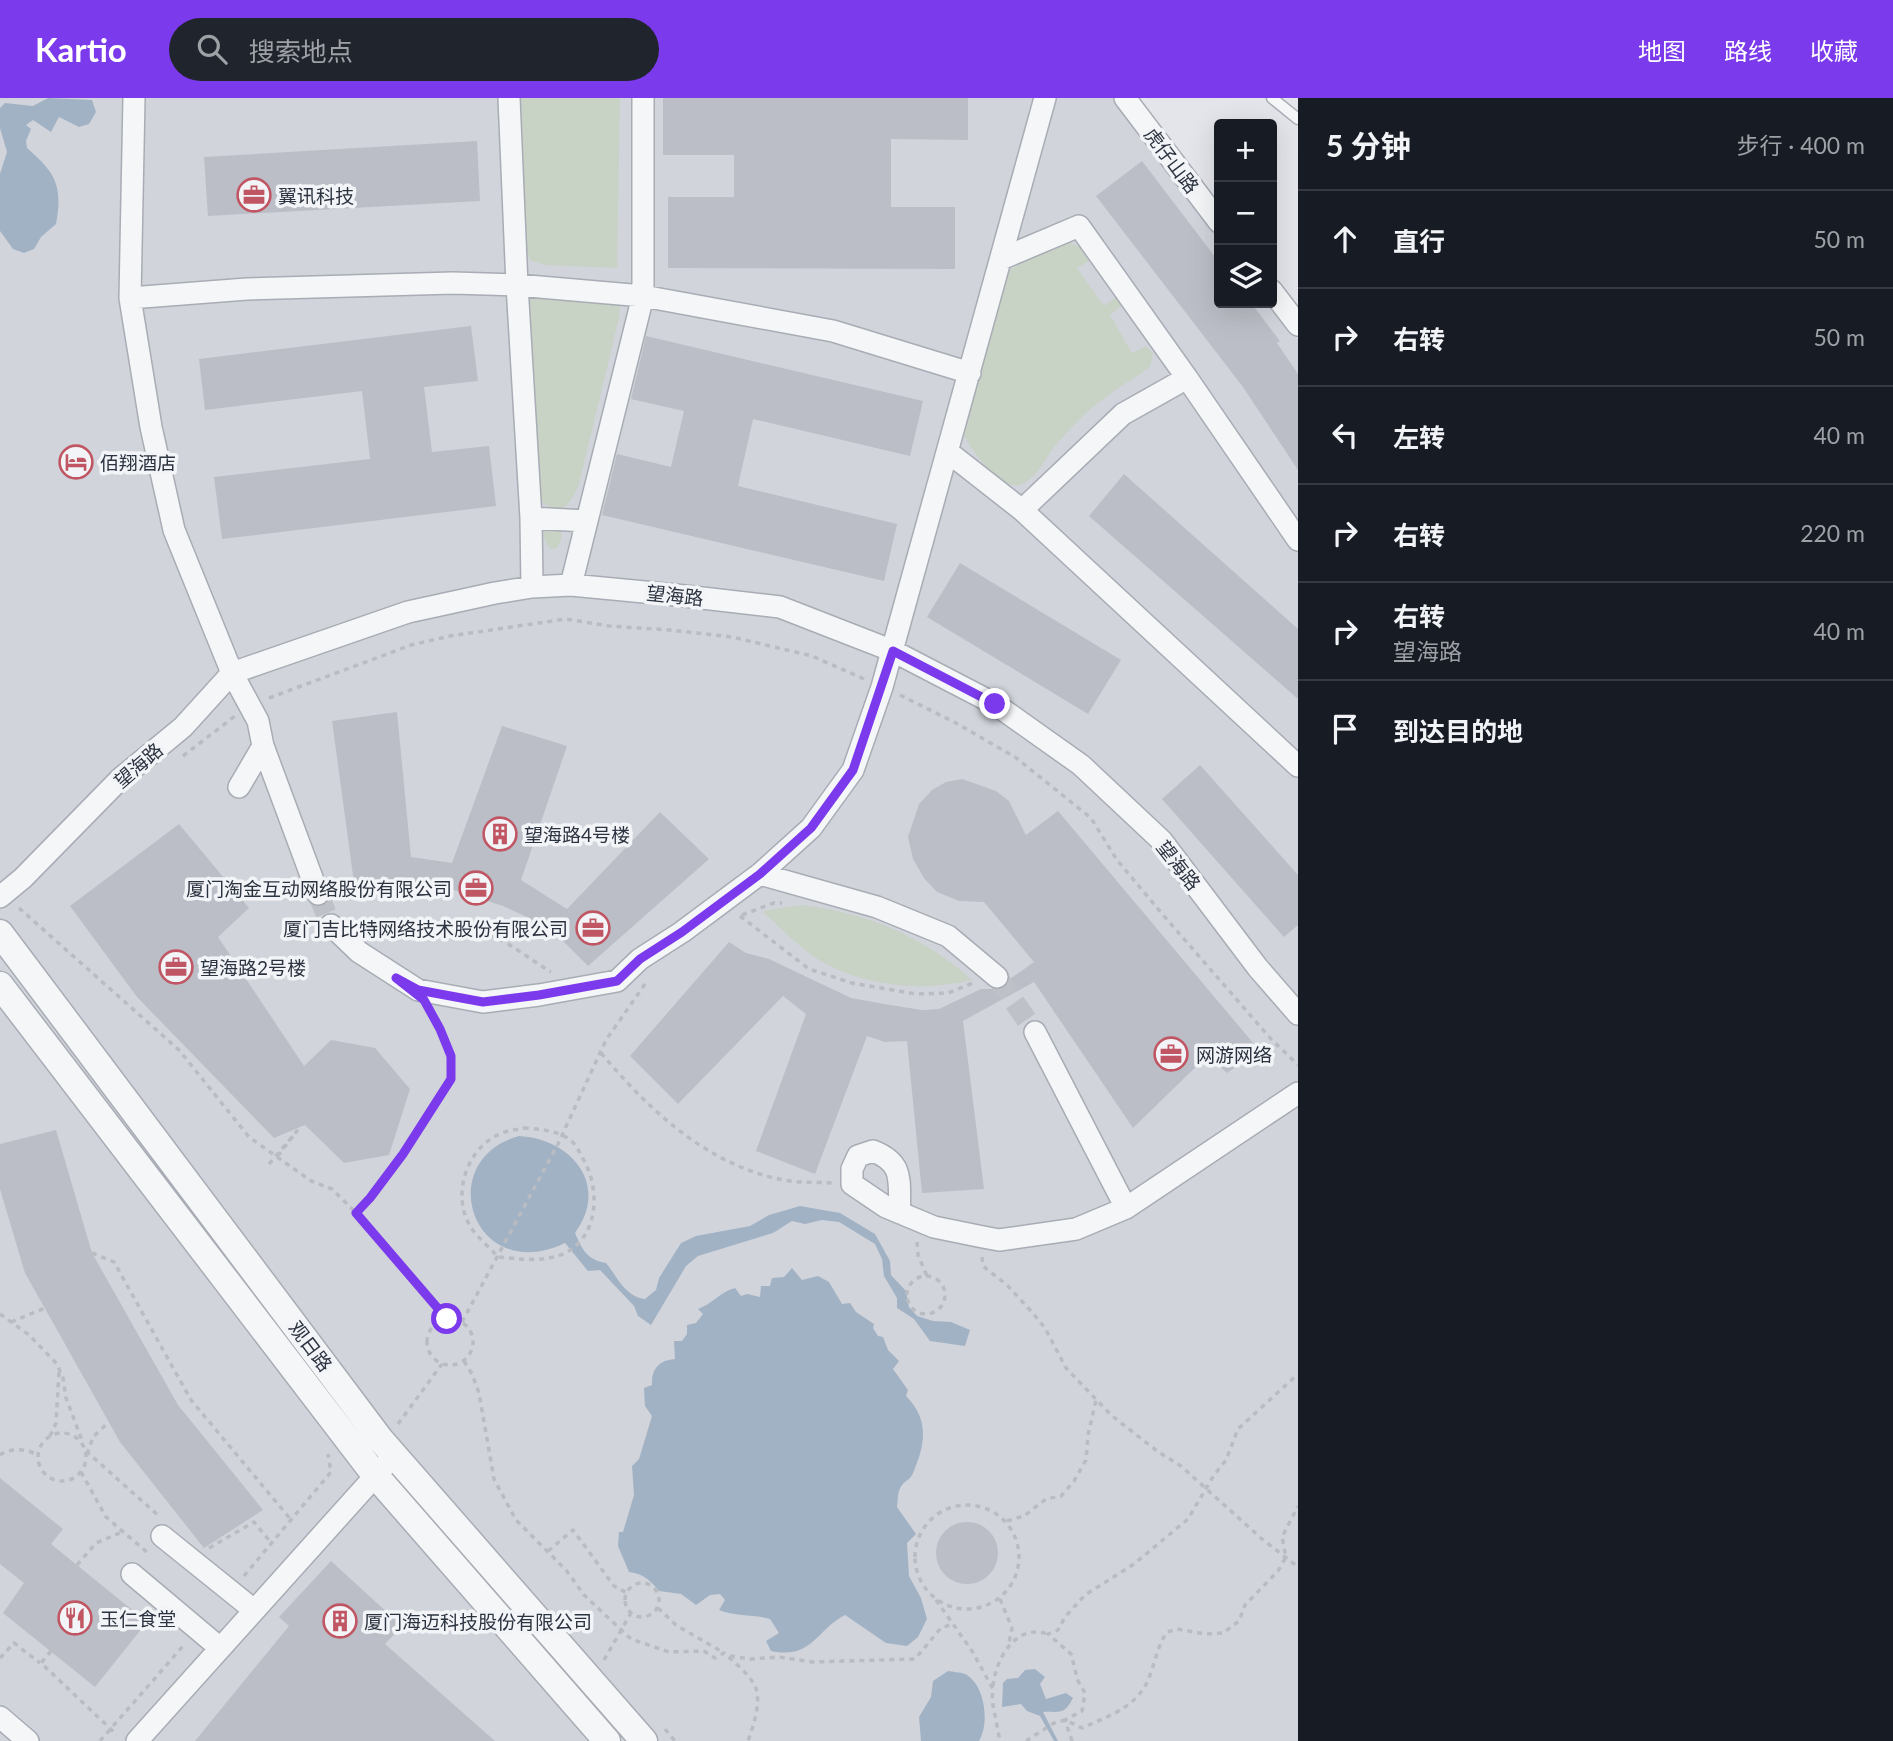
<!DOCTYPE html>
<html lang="zh">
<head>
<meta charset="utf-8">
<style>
  body { margin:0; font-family:Lato,"Noto Sans SC",sans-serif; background:#20242c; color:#f1f3f6 }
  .controls { position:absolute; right:21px; top:21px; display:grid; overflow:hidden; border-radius:7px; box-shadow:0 7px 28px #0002 }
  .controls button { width:63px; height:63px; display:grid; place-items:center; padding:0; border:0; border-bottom:2px solid #363941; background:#171b24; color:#f1f3f6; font:35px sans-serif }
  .stop { position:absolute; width:21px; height:21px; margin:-16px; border:5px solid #7c3aed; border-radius:50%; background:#fff }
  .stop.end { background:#7c3aed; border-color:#fff; box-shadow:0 2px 7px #0008 }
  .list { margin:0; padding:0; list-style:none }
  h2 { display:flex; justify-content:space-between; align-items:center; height:91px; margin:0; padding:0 28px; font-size:30px }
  h2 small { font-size:23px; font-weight:400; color:#9ea1a6 }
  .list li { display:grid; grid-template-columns:46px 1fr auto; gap:21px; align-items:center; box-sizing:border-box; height:98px; padding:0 28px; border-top:2px solid #363941 }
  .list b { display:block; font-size:26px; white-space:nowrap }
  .list p { margin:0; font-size:23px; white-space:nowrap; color:#9ea1a6 }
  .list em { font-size:23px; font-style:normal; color:#9ea1a6 }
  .icon { flex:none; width:38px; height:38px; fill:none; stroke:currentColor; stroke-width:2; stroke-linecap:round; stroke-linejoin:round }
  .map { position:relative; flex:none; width:1298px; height:1643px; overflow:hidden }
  header { display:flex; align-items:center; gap:42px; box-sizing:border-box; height:98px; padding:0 35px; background:#7c3aed; color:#fff }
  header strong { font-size:33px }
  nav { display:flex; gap:38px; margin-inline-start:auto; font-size:24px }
  .search { width:490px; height:63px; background:#20242c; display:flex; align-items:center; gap:18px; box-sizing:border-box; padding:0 24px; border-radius:38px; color:#9ea1a6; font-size:26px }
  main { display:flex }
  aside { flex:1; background:#171b24 }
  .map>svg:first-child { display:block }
  .built { fill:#d1d4db }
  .green { fill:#c8d2c5 }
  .water { fill:#a2b2c5 }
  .building { fill:#bbbec6 }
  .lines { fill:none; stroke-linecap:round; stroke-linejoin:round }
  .minor-tunnel { stroke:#bec1c8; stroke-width:21; stroke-dasharray:21 10; stroke-linecap:butt }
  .service-casing { stroke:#a8acb4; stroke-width:13 }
  .minor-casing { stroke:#a8acb4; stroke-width:24 }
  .tertiary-casing { stroke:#a8acb4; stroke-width:29 }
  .path { stroke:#b9bcc1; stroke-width:3.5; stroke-dasharray:5 5; stroke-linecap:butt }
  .service { stroke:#f5f6f8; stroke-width:10 }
  .minor { stroke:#f5f6f8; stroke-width:21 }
  .tertiary { stroke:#f5f6f8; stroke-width:26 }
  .route { stroke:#7c3aed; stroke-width:9 }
  .labels { text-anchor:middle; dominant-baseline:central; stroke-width:7; stroke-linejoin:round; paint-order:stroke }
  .street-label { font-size:19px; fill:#2c3340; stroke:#f2f4f7 }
  .poi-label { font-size:19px; fill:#2c3340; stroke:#f2f4f7; text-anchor:start }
</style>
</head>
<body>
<header>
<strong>Kartio</strong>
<div class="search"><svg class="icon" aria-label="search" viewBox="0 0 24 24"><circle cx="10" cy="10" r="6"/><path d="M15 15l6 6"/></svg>搜索地点</div>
<nav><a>地图</a><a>路线</a><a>收藏</a></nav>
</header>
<main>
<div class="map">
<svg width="1298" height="1643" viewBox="0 0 1298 1643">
  <rect width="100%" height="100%" fill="#e3e5ea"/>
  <path class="built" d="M0 0H1118L1219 136V205H1271L1298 241V1643H0Z"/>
  <path class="green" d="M521 0H620L617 170 544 167 530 162 526 151Z
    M1063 141 1081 150 1090 162 1077 170 1104 208 1116 199 1122 207 1110 217 1132 255 1146 248 1153 255 1150 269C1137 279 1123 286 1110 296 1089 310 1071 329 1055 348 1046 359 1034 385 1019 387 997 391 972 351 962 335L1001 184 1011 171Z
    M534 196 615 201 620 209 619 220 579 386C573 399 569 410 554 413L539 402 526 200Z
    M561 425V442L557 450 550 451C544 443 542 436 544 426Z
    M802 807C867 815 923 838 972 882 922 894 865 889 819 862 798 849 780 829 762 813Z"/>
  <path class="water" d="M48 0 92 2 96 14 89 26 79 29 59 19 51 34 33 22 26 27 31 31 26 43 27 50C56 75 63 88 56 126L41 139 34 151 24 155 13 151 0 133V76L7 54 0 30V10L5 5 33 8Z
    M519 1038C572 1041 610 1087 575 1135 582 1151 587 1162 606 1165 617 1178 625 1199 645 1201L656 1192 659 1180 681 1145 696 1138 750 1128 769 1117 800 1108 840 1115 875 1136 890 1163 891 1177 906 1193 909 1209 917 1218 933 1223 951 1224 970 1232 965 1248 930 1243 914 1221 897 1210V1200L884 1178 882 1161 875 1146 839 1124 822 1122 805 1126 792 1123 773 1135 698 1158 686 1168 651 1227 638 1218 634 1208 600 1172 588 1173 565 1145C472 1189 432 1062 519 1038Z
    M792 1170 802 1182 818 1178 829 1184 842 1206 850 1205 856 1214 874 1226 873 1230 878 1238 883 1239 888 1252 899 1263 893 1271 908 1292 906 1298C930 1322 925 1347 913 1375 911 1381 905 1383 902 1387 897 1393 898 1402 897 1409L916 1436 907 1445 909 1478 921 1500 927 1521 918 1539 907 1548 886 1545 845 1517C817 1531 812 1562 771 1553L766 1543 779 1535 770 1521C753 1516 736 1519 719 1512L725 1502 720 1496 710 1497 696 1507 681 1496 659 1493C650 1482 644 1476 629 1474L618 1448 619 1434H623L634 1397 632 1368 639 1361 652 1318 645 1308 644 1290 652 1287C651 1271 659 1262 675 1261L674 1243H682L687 1236V1227L696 1225 703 1216 698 1211C712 1206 720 1194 735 1190L741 1198 747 1196 760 1199 761 1188H770L772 1180 784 1179Z
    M1035 1571 1045 1579 1040 1586 1046 1601 1066 1595 1073 1600C1064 1618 1059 1613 1043 1614L1058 1643H1054L1040 1618 1027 1613 1021 1606 1002 1609 1003 1585 1007 1581 1018 1580 1025 1572Z
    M948 1573C953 1574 960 1574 965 1576 985 1586 990 1625 979 1643H921L919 1619 931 1599 933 1583Z"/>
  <path class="building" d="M663 0H968V42L891 41V109H955V171L668 170V99H734V57H663Z
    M477 43 480 103 208 118 204 59Z
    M1142 63 1219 164V205H1251L1280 243 1277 245 1298 276V372L1243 289 1096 98Z
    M471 228 478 283 424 289 432 354 489 348 496 408 222 441 214 379 370 361 362 293 205 312 199 261Z
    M646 238 923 303 910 358 753 321 738 388 897 426 884 483 602 417 617 356 671 369 684 313 631 301Z
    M1124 376 1298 531V601L1089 418Z
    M960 465 1121 562 1088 616 927 519Z
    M397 614 411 759 452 765 502 628 567 648 521 782 567 811 660 714 709 761 588 868 550 830 503 808 445 789 355 792 332 623Z
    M1200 667 1298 777V827L1284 839 1162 701Z
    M962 681 996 693 1009 703 1026 737 1058 713 1259 952 1227 975 1208 957 1133 1030 1034 884 963 923 984 1091 922 1095 907 943 885 944 867 938 815 1076 756 1053 806 916 783 898 678 1006 630 958 729 844 746 855 769 861 851 900 884 906 922 912 939 911 981 891H1001L1007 888 1010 881 1034 864 984 804 959 803 937 794 924 780 913 761 908 739 919 706 932 692 946 684Z
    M179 726 249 810 218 839 304 968 331 942 375 950 410 991 389 1057 344 1065 305 1027 274 1040 137 899 70 808Z
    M56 1032 92 1155 178 1307 263 1412 204 1450 120 1344 25 1175 0 1091V1046Z
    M0 1380 63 1431 51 1446 147 1524 95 1589 3 1515 24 1485 0 1466Z
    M936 1455a31 31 0 1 1 62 0a31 31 0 1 1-62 0Z
    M331 1463 402 1528 385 1546 495 1643H195L289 1528 279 1519Z"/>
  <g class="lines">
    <path class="minor-tunnel" d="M318 796 331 827
      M997 879 1035 934"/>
    <defs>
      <path id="service" d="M1272 0 1298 21"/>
      <path id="minor" d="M134 0 130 200 151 329 174 432 232 575 258 623 263 648 318 796
        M509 0 517 187 531 420 532 489
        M1125 0 1219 124
        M1272 193 1298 227
        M130 200 247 191 453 185 517 187 643 198 833 233 970 275
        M1187 280 1298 442
        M948 354 1022 412 1123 316 1187 280 1079 128 1001 161
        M1022 412 1298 668
        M531 420 586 423
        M571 487 643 198V0
        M239 689 263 648
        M760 776 877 809 948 838 997 879
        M0 799 23 780 121 680 183 629 232 575 408 514 495 495 532 489 571 487 676 497 780 509 893 553 995 606 1081 667 1162 743 1258 870 1298 916
        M331 827 359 854 418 892 483 904 539 897 617 883 640 861 682 834 760 776 811 730 853 672 882 589 1045 0
        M1035 934 1126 1110
        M900 1115C898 1084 906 1066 873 1053L858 1058 852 1071V1086L886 1109 934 1129 983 1139 999 1142 1076 1131 1126 1110 1298 995
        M162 1438 254 1512
        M132 1476 220 1550
        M0 1619 28 1643
        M137 1643 386 1366"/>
      <path id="tertiary" d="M0 835 380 1341 644 1643
        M0 887 375 1377 607 1643"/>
    </defs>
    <use href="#service" class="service-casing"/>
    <use href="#minor" class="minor-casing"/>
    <use href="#tertiary" class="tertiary-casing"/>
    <path class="path" d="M900 597 954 624 1015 659 1091 720 1117 762 1164 818 1271 941 1298 967
      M269 600 411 547 450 538 566 521 609 528 670 532 732 539 812 558 864 581
      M183 658 235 618
      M19 810 179 952 249 1039 311 1083 332 1091 356 1115 447 1221
      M742 817 774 805H782
      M740 818 809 871 852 885 916 896 948 895 973 885
      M362 829C403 821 452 820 491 837 513 847 531 862 551 874
      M601 955C649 1012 708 1068 784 1082 800 1085 817 1084 833 1085
      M524 1030C539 1031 557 1032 570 1042 576 1046 579 1053 582 1059 600 1088 600 1136 567 1154 548 1165 519 1161 498 1159 490 1150 479 1141 472 1131 450 1099 466 1049 502 1035 509 1032 517 1032 524 1030Z
      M269 1066 297 1033 277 1059
      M356 1114C388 1083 414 1043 437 1005 441 998 448 989 451 982 458 959 442 934 431 916
      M917 1144 918 1157 927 1178
      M92 1155 114 1164 191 1302 292 1423
      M982 1159 983 1168 1007 1187 1031 1213 1045 1230 1066 1270 1111 1317 1157 1353 1181 1368 1262 1441 1298 1469
      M907 1197a19 19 0 1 1 38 0a19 19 0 1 1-38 0Z
      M0 1216 29 1237 57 1266 63 1280 66 1300 83 1345
      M427 1244a23 23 0 1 1 46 0a23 23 0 1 1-46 0Z
      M11 1224 45 1210
      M462 1224 558 1046 606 942 645 886
      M464 1263 472 1276 479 1295 494 1381 516 1422 566 1472 584 1497 631 1541 669 1554 704 1553 715 1560 724 1555C734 1564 749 1576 755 1588 762 1603 753 1629 748 1643
      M398 1326 442 1266
      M38 1359a24 24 0 1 1 48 0a24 24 0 1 1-48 0Z
      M50 1338 56 1325 59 1274
      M86 1353 160 1419
      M87 1356 93 1339 109 1324
      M0 1357C9 1350 27 1350 37 1357
      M81 1374 106 1419 148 1455
      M915 1459a52 52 0 1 1 104 0a52 52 0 1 1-104 0Z
      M1007 1423 1024 1418 1046 1401 1061 1398 1074 1383 1086 1362 1088 1337 1096 1302
      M209 1450 254 1424 272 1446
      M548 1453 573 1432 614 1488 627 1495
      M77 1467 96 1445 122 1434
      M244 1478 331 1374 328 1356
      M625 1502a17 17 0 1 1 34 0a17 17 0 1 1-34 0Z
      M1000 1501 1012 1530 1008 1549
      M936 1502 972 1553 993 1591 992 1602 1000 1643
      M658 1510 676 1527 724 1555
      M51 1553 41 1565 117 1637
      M730 1558 751 1561 779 1559 812 1564 915 1561 941 1530 953 1526
      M0 1560 14 1545 40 1565
      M604 1562 631 1515
      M993 1588C996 1560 1016 1525 1048 1536
      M665 1631 675 1643
      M100 1643 184 1547
      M1026 1643 1054 1625 1065 1622 1082 1630C1111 1617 1141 1608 1151 1574 1156 1560 1158 1547 1167 1534L1177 1531 1205 1536 1223 1535 1239 1523 1245 1507 1278 1473 1286 1459 1282 1439 1298 1408
      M1072 1643 1065 1622 1082 1613 1085 1595 1078 1583 1071 1556 1048 1536 1058 1532 1065 1519 1085 1497 1134 1466 1188 1421 1214 1377 1226 1362 1238 1331 1298 1276"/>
    <use href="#service" class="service"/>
    <use href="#minor" class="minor"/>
    <use href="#tertiary" class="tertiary"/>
  </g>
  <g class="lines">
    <path class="route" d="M447 1221 356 1115 370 1100 403 1056 451 981V958L440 931 424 902 396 880 418 892 483 904 539 897 617 883 640 861 682 834 760 776 811 730 853 672 893 553 995 606"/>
  </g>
  <defs>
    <symbol id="office-ring" viewBox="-11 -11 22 22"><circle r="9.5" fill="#f2f4f7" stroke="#c05663" stroke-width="1.5"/><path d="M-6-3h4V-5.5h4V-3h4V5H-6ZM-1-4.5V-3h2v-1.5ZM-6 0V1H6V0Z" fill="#c05663"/></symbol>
    <symbol id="hotel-ring" viewBox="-11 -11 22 22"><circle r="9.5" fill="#f2f4f7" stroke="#c05663" stroke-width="1.5"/><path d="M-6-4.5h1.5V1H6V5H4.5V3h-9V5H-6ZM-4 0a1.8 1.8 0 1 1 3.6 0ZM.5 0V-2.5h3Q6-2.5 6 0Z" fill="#c05663"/></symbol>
    <symbol id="building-ring" viewBox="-11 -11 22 22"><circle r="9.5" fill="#f2f4f7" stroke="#c05663" stroke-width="1.5"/><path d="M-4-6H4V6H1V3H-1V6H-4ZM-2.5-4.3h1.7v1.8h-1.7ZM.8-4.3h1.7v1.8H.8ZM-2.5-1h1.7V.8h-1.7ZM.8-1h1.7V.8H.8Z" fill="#c05663"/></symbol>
    <symbol id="restaurant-ring" viewBox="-11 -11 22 22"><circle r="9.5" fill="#f2f4f7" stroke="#c05663" stroke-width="1.5"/><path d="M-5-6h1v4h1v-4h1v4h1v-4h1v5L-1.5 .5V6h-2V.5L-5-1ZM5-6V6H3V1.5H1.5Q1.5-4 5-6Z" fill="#c05663"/></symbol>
  </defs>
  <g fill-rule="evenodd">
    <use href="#office-ring" x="235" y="78" width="38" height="38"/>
    <use href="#hotel-ring" x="57" y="345" width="38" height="38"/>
    <use href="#building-ring" x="481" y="717" width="38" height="38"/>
    <use href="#office-ring" x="457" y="771" width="38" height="38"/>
    <use href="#office-ring" x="574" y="811" width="38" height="38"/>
    <use href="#office-ring" x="157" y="850" width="38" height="38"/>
    <use href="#office-ring" x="1152" y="937" width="38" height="38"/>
    <use href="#restaurant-ring" x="56" y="1501" width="38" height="38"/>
    <use href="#building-ring" x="321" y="1504" width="38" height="38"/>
  </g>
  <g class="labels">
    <g class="street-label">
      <text transform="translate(1172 62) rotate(53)">虎仔山路</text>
      <text transform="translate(675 497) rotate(6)">望海路</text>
      <text transform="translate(138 667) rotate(-41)">望海路</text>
      <text transform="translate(1179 767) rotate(52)">望海路</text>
      <text transform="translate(311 1248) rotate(53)">观日路</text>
    </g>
    <g class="poi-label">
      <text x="278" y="97">翼讯科技</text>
      <text x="100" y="364">佰翔酒店</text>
      <text x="524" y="736">望海路4号楼</text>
      <text x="452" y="790" text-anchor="end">厦门淘金互动网络股份有限公司</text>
      <text x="568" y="830" text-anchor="end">厦门吉比特网络技术股份有限公司</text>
      <text x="200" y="869">望海路2号楼</text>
      <text x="1196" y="956">网游网络</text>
      <text x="100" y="1520">玉仁食堂</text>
      <text x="364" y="1523">厦门海迈科技股份有限公司</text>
    </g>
  </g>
</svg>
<div class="controls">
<button>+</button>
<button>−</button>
<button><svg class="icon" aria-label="layers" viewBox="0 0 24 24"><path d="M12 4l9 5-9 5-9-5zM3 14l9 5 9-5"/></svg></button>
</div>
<div class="stop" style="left:447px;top:1221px"></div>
<div class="stop end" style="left:995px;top:606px"></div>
</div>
<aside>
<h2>5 分钟<small>步行 · 400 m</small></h2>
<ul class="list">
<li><svg class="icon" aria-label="ahead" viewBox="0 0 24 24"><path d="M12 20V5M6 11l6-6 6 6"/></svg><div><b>直行</b></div><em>50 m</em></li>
<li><svg class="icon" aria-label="right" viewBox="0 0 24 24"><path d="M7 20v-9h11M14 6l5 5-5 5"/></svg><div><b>右转</b></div><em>50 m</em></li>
<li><svg class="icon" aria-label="left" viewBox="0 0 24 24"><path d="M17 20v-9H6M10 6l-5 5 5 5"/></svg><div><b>左转</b></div><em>40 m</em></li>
<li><svg class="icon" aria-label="right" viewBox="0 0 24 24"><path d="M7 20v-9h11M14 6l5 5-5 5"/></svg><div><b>右转</b></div><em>220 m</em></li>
<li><svg class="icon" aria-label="right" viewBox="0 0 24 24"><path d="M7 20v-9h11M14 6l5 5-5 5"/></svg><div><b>右转</b><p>望海路</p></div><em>40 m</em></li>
<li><svg class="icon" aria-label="arrive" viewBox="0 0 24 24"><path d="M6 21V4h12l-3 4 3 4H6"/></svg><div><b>到达目的地</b></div></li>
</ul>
</aside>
</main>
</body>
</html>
